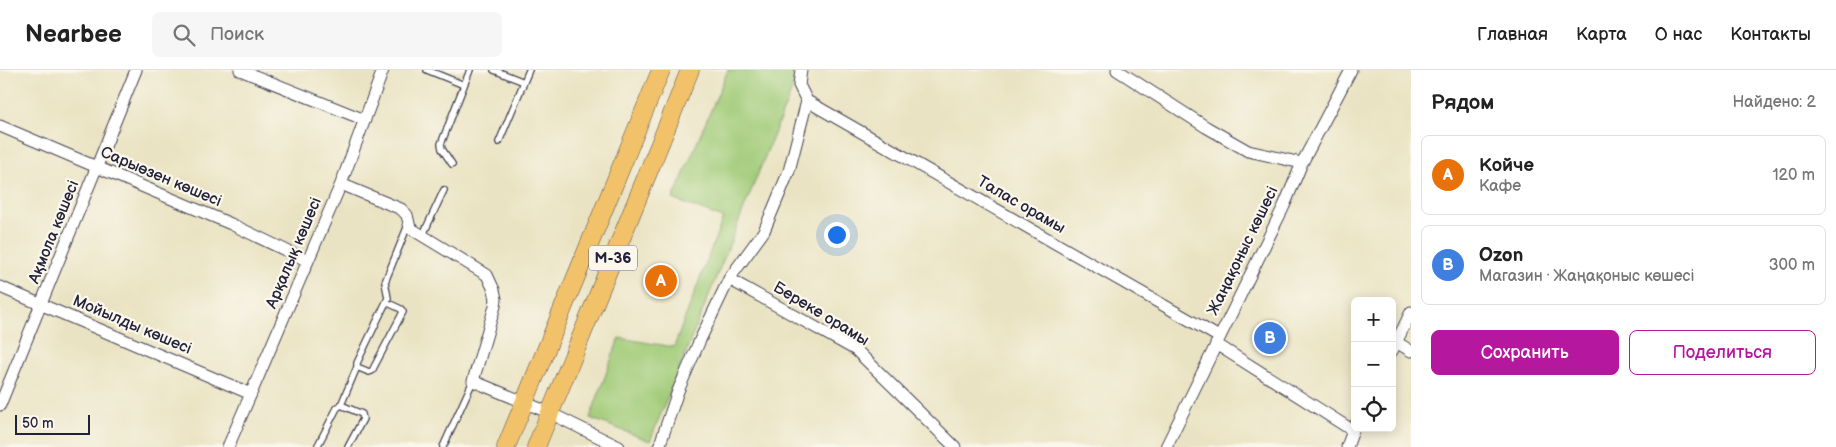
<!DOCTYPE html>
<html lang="ru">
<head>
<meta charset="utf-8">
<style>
  body { margin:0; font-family:"Balsamiq Sans",sans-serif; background:#f6f6f6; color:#222 }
  .controls { position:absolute; right:15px; bottom:15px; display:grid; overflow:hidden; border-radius:8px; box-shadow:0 2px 12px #0003 }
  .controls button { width:45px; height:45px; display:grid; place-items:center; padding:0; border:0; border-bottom:1px solid #e0e0e0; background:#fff; color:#222; font:25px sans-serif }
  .scale { position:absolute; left:15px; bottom:12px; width:75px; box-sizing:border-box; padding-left:5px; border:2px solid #22223b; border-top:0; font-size:14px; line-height:18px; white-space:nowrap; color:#22223b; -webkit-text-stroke:4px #fbf7ec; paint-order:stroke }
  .you { position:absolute; left:836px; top:164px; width:18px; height:18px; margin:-12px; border:4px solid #fff; border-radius:50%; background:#1a73e8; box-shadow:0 0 0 8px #1a73e833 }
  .badge { display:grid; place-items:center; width:32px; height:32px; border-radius:50%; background:#b5179e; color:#fff; font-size:16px; font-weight:700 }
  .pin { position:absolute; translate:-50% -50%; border:2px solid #fff; box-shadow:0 1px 5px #0006 }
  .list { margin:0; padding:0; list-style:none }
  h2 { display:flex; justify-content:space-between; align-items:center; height:65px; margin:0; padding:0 20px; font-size:21px }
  h2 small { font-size:16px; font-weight:400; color:#767676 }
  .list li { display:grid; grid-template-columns:32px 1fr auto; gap:15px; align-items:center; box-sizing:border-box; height:80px; margin:0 10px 10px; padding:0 10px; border:1px solid #e0e0e0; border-radius:8px }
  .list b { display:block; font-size:19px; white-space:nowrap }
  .list p { margin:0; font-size:16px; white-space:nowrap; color:#767676 }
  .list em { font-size:16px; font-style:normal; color:#767676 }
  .actions { display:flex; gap:10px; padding:15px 20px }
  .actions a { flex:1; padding:11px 0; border:1px solid #b5179e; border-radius:8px; text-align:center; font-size:18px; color:#b5179e }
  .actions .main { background:#b5179e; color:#fff }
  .icon { flex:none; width:28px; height:28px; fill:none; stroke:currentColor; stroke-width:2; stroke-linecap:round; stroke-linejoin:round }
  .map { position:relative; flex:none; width:1411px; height:377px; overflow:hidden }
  header { display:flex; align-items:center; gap:30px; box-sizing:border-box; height:70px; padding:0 25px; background:#fff; border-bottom:1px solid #e0e0e0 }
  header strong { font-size:24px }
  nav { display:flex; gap:28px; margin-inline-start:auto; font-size:18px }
  .search { width:350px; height:45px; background:#f6f6f6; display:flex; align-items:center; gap:12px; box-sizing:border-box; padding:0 18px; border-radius:8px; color:#767676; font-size:19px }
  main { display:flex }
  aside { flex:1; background:#fff }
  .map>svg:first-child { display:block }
  .green { fill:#a0cb77; stroke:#617659 }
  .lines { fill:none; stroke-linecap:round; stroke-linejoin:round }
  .service-casing { stroke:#403f4f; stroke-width:8 }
  .minor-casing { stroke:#403f4f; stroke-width:13 }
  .primary-casing { stroke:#403f4f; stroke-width:19 }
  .service { stroke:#fff; stroke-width:5.5 }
  .minor { stroke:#fff; stroke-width:11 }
  .primary { stroke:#f2c26a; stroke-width:18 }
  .labels { text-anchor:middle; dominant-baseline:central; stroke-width:4.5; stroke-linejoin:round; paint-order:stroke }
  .shield { fill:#fbf7ec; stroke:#636270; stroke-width:1 }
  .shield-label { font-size:15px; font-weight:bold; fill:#22223b }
  .street-label { font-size:16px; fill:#22223b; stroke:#fbf7ec }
</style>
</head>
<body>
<header>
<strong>Nearbee</strong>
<div class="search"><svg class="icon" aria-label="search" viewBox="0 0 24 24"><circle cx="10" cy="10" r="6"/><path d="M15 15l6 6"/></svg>Поиск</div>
<nav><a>Главная</a><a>Карта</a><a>О нас</a><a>Контакты</a></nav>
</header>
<main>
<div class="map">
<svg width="1411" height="377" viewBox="0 0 1411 377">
  <rect width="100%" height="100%" fill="#fbf7ec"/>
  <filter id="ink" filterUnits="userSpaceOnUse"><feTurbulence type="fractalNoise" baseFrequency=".02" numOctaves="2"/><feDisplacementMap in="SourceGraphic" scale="10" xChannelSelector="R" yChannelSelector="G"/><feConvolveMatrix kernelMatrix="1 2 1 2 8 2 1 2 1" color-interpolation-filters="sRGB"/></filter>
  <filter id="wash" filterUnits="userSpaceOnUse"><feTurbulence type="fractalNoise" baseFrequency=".0096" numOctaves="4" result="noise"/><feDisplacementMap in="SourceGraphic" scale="20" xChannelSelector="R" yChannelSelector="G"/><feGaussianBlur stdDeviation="1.12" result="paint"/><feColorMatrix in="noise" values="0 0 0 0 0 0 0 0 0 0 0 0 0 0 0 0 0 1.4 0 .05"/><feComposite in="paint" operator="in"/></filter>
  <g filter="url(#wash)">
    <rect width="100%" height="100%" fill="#eae3c3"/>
    <path class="green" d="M728 0H800L650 371 590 348 619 268 674 277 723 148 673 129Z"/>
  </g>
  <g filter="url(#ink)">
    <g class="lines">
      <defs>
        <path id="service" d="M427 0 464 15
          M494 0 524 12
          M499 72 529 0
          M452 94 442 79 441 74 470 0
          M422 167 444 120
          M386 232 401 239 403 242 374 297 372 301 369 302 357 297V293L388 228 385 212 408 155
          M341 335 357 297
          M317 377 337 338 341 335 362 344 363 349 348 377
          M443 377 473 311"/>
        <path id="minor" d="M240 0 365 50
          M1117 0 1206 57 1248 81 1302 93
          M807 31 1219 267
          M0 56 231 154 308 191
          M341 114 401 139 407 145 410 158 487 205 494 220 496 229 495 236 473 311 550 343 619 377
          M729 209 856 280 955 377
          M0 217 251 324
          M1396 272 1411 281
          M1216 274 1352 360
          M1392 281 1411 242
          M0 335 136 0
          M228 377 341 114 383 0
          M659 377 678 321 700 270 729 209 764 161 789 101 807 31 799 15 801 0
          M1166 377 1284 136 1302 93 1351 0
          M1347 377 1355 355"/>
        <path id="primary" d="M506 377 661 0
          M536 377 690 0"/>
      </defs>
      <use href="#service" class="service-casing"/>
      <use href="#minor" class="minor-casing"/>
      <use href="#primary" class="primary-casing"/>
      <use href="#service" class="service"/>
      <use href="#minor" class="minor"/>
      <use href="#primary" class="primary"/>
    </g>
  </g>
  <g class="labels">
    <rect class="shield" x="589" y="175.5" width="48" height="25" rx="4"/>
    <g class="shield-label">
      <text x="613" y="188">M-36</text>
    </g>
    <g class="street-label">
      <text transform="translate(161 107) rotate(23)">Сарыөзен көшесі</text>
      <text transform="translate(1021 135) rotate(30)">Талас орамы</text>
      <text transform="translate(54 162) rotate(-68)">Ақмола көшесі</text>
      <text transform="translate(1243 181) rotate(-64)">Жаңақоныс көшесі</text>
      <text transform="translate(294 183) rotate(-67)">Арқалық көшесі</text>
      <text transform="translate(821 244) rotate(31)">Береке орамы</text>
      <text transform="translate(132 255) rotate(23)">Мойылды көшесі</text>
    </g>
  </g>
</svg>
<div class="controls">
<button>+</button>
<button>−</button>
<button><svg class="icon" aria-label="locate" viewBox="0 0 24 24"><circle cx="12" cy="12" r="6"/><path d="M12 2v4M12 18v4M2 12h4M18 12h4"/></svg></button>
</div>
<div class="scale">50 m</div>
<div class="you"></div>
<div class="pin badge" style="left:661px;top:211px;background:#e8710a">A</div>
<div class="pin badge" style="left:1270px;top:268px;background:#3f7fe0">B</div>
</div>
<aside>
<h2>Рядом<small>Найдено: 2</small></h2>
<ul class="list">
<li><span class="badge" style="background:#e8710a">A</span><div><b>Койче</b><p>Кафе</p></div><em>120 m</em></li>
<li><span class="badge" style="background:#3f7fe0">B</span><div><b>Ozon</b><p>Магазин · Жаңақоныс көшесі</p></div><em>300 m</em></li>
</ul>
<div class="actions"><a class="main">Сохранить</a><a>Поделиться</a></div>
</aside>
</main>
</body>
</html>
